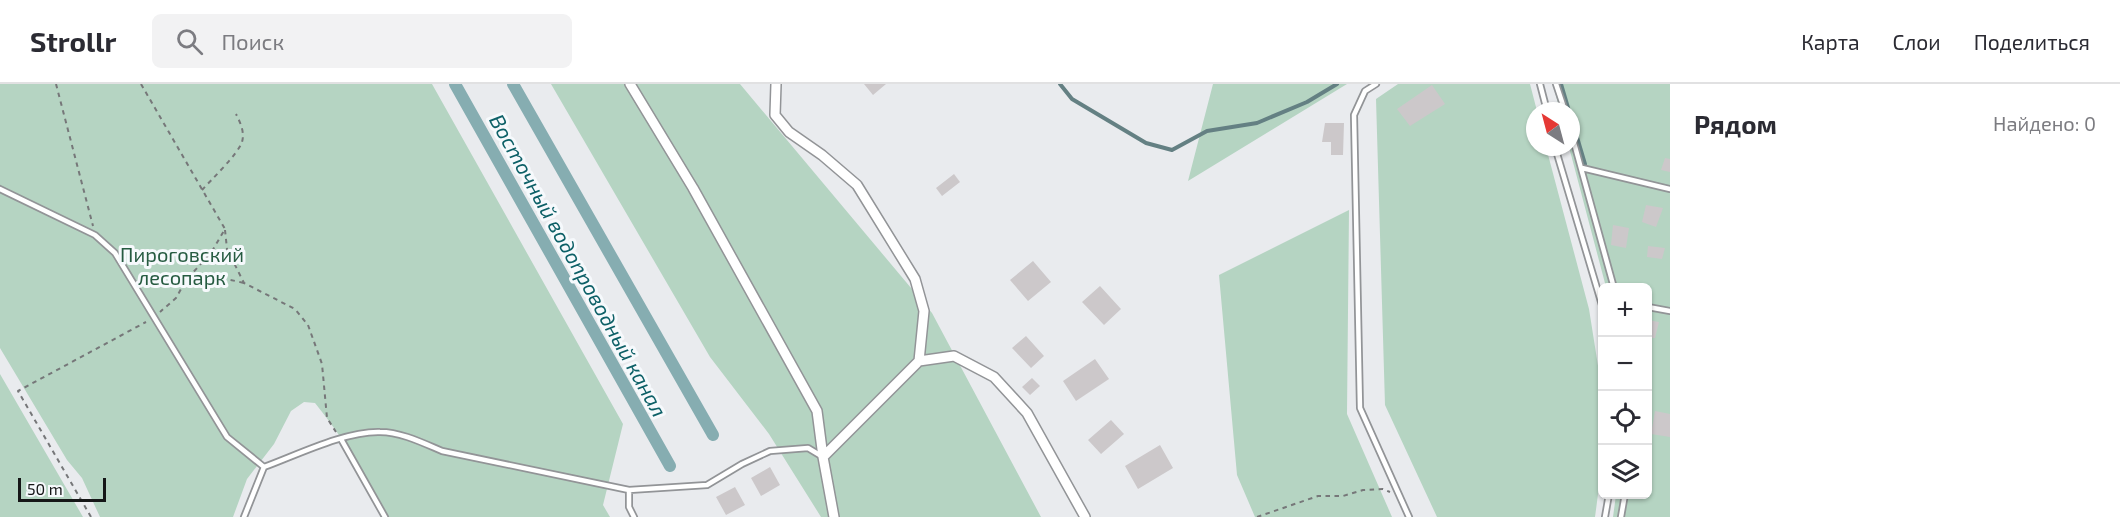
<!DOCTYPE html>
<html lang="ru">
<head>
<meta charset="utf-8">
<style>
  body { margin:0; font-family:"Exo 2",sans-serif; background:#f2f2f3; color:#2b2b33 }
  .controls { position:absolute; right:18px; bottom:18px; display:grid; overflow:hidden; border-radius:9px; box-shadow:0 2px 4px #0004 }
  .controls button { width:54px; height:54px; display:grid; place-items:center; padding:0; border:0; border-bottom:2px solid #e1e1e2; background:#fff; color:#2b2b33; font:30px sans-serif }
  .compass { position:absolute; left:1526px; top:18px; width:54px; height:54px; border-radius:50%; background:#fff; box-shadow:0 2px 4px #0004; rotate:324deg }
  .scale { position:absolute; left:18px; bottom:15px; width:88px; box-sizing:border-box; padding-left:6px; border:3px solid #151617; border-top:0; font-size:16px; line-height:21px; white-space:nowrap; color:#151617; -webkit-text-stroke:4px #f6f9fc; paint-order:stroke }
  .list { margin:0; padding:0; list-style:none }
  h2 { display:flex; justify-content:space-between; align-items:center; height:78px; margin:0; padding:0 24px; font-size:26px }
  h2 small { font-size:20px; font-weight:400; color:#7c7c81 }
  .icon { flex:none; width:33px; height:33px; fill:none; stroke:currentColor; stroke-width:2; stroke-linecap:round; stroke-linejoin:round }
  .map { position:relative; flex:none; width:1670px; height:433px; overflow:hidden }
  header { display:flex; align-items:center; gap:36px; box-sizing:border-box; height:84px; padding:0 30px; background:#fff; border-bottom:2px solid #e1e1e2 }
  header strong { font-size:28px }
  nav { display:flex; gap:33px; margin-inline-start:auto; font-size:21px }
  .search { width:420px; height:54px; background:#f2f2f3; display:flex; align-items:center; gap:15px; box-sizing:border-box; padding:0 21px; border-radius:9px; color:#7c7c81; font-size:22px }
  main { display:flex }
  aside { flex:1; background:#fff }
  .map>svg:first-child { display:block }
  .green { fill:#b5d4c2 }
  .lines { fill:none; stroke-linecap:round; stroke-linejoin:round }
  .stream { stroke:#648083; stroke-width:4 }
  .canal { stroke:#86adb1; stroke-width:12 }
  .building { fill:#ccc8ca }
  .service-casing { stroke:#929497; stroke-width:8 }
  .minor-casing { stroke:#929497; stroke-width:12 }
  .path { stroke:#767779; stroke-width:2; stroke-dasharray:4.5 4.5; stroke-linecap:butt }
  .service { stroke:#fff; stroke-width:4.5 }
  .minor { stroke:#fff; stroke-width:9 }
  .labels { text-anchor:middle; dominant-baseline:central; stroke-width:6; stroke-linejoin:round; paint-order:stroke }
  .park-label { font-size:20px; fill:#265b41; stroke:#f6f9fc }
  .water-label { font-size:21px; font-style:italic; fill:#0d6067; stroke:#f6f9fc }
</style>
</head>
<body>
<header>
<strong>Strollr</strong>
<div class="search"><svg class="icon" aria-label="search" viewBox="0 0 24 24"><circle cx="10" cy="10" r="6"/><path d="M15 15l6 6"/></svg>Поиск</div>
<nav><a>Карта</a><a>Слои</a><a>Поделиться</a></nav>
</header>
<main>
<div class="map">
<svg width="1670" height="433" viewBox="0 0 1670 433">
  <rect width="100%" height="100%" fill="#e9ebee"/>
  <path class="green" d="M0 0H432L623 340 603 421 610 433H389C367 393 344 355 315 319L304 318 291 327 274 360 247 395 233 433H100L82 394 67 376 0 264Z
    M551 0H740L932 229 1041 433H821L769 350 710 273Z
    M1213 0H1347L1188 97Z
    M1398 0H1530L1537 27H1535V63H1546L1589 225 1602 307V380L1595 433H1437L1385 321 1376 15Z
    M1553 0H1670V433H1613L1616 411 1648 410V204L1606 203 1569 63H1571V27H1560Z
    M1349 126 1347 330 1392 433H1255L1237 391 1219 191Z
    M0 290 83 433H0Z"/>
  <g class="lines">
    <path class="stream" d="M1060 0 1072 15 1146 59 1172 66 1207 47 1257 39 1307 18 1337 0
      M1561 0 1569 27
      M1571 33 1585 80"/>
    <path class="canal" d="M455 0 670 382
      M513 0 713 351"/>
  </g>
  <path class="building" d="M864 0H886L873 11Z
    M1432 1 1445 20 1410 42 1397 25Z
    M1325 39H1344L1343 71H1331V58H1322Z
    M1665 74 1670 75V88L1661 86Z
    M954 90 960 98 942 112 936 104Z
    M1646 121 1663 124 1656 143 1642 138Z
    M1613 141 1629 144 1626 164 1611 161Z
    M1648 162 1665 164 1662 175 1647 173Z
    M1033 177 1051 198 1028 217 1010 196Z
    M1100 202 1121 225 1104 241 1082 218Z
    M1648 236 1659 238 1655 254H1648Z
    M1026 252 1044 272 1031 284 1012 264Z
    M1095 275 1109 295 1076 317 1063 297Z
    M1032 294 1040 302 1030 311 1022 303Z
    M1655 327 1670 330V353L1651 350Z
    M1111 336 1124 350 1101 370 1088 356Z
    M1160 361 1173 384 1138 405 1125 382Z
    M770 383 780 401 761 412 751 394Z
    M735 403 745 421 726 431 716 413Z"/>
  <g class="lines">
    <defs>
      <path id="service" d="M1376 0 1365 7 1354 31 1360 324 1409 433
        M1540 0 1547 27
        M1556 0 1565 27
        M1571 48 1614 204
        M1555 63 1602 221
        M1582 84 1670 105
        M0 105 95 151 115 169 227 353 264 383
        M1648 223 1670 227
        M341 355 385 433
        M629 406V423L634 433
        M244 433 264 383C297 371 345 347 380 348 401 348 423 359 442 367L629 406 707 401 742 380 770 367 808 364 823 373
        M1605 433 1609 410
        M1621 433 1625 410"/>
      <path id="minor" d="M630 0 693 104 817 327 823 373 834 433
        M776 0 775 31 789 48 822 71 857 101 915 195 924 227 919 277
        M823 373 919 277 954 272 994 293 1027 329 1085 433"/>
    </defs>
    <use href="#service" class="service-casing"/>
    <use href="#minor" class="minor-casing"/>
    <path class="path" d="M56 0 93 142
      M141 0 225 145 211 169 186 196 176 214 160 228
      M202 106C211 96 238 70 242 58 245 48 240 38 236 30
      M225 146 227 165 244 199 295 225 308 241 322 280 327 334 336 348
      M186 196C208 191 223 194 244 199
      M91 433 18 307 146 238
      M1257 433 1318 412H1343L1363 406 1383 405 1390 408"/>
    <use href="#service" class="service"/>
    <use href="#minor" class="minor"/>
  </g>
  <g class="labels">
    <g class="park-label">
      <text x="182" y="170">Пироговский<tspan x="182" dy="23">лесопарк</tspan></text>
    </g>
    <g class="water-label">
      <text transform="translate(579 181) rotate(61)">Восточный водопроводный канал</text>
    </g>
  </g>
</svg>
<div class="controls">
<button>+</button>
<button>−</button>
<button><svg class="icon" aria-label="locate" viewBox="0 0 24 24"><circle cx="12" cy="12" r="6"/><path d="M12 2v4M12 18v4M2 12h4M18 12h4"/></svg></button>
<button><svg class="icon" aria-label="layers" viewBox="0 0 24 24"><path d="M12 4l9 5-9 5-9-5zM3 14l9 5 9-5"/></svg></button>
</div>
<svg class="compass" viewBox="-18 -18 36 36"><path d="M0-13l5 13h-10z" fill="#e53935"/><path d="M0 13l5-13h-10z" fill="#7c7c81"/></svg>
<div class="scale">50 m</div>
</div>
<aside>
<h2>Рядом<small>Найдено: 0</small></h2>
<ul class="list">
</ul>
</aside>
</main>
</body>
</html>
